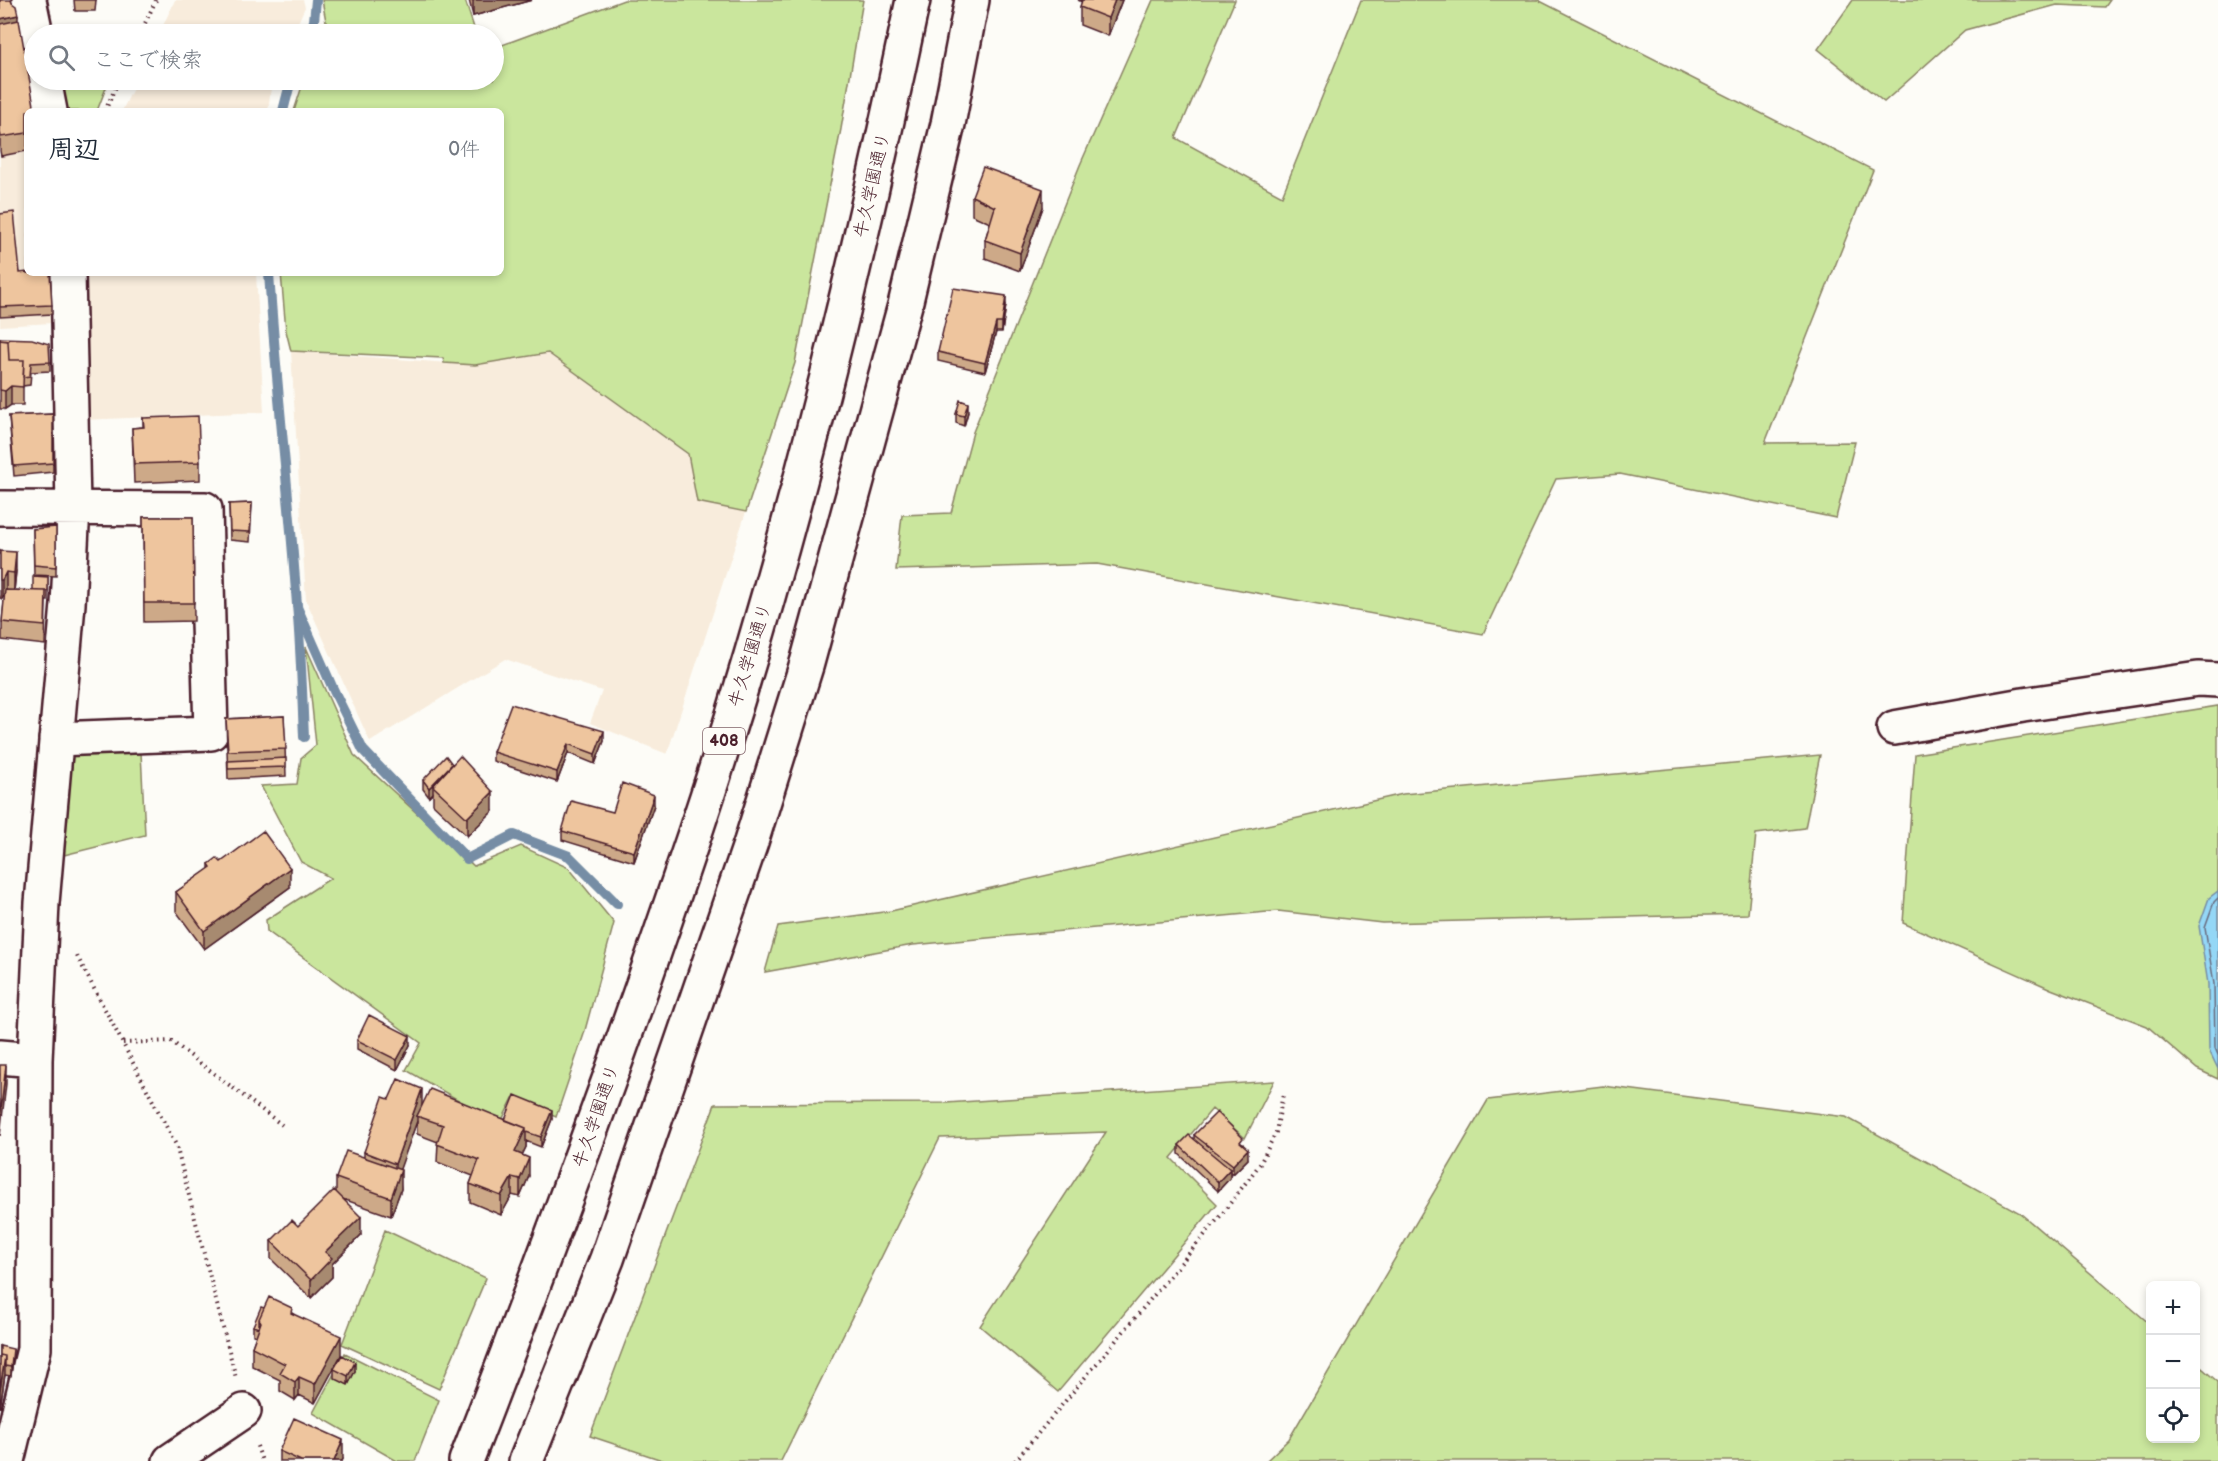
<!DOCTYPE html>
<html lang="ja">
<head>
<meta charset="utf-8">
<style>
  body { margin:0; font-family:"Balsamiq Sans","Klee One",sans-serif; background:#f6f6f7; color:#1f2937 }
  .controls { position:absolute; right:18px; bottom:18px; display:grid; overflow:hidden; border-radius:9px; box-shadow:0 3px 9px #0003 }
  .controls button { width:54px; height:54px; display:grid; place-items:center; padding:0; border:0; border-bottom:2px solid #e0e1e3; background:#fff; color:#1f2937; font:30px sans-serif }
  .list { margin:0; padding:0; list-style:none }
  h2 { display:flex; justify-content:space-between; align-items:center; height:78px; margin:0; padding:0 24px; font-size:26px }
  h2 small { font-size:20px; font-weight:400; color:#747a83 }
  .icon { flex:none; width:33px; height:33px; fill:none; stroke:currentColor; stroke-width:2; stroke-linecap:round; stroke-linejoin:round }
  .map { position:relative; flex:none; width:2218px; height:1461px; overflow:hidden }
  .search { position:absolute; background:#fff; box-shadow:0 3px 9px #0003; left:24px; top:24px; width:480px; height:66px; display:flex; align-items:center; gap:15px; box-sizing:border-box; padding:0 21px; border-radius:33px; color:#747a83; font-size:22px }
  .panel { position:absolute; background:#fff; box-shadow:0 3px 9px #0003; left:24px; top:108px; width:480px; height:168px; border-radius:9px }
  .map>svg:first-child { display:block }
  .built { fill:#f8ecdc }
  .green { fill:#cae69d; stroke:#8a8264; stroke-width:1.5 }
  .water { fill:#94d7f6; stroke:#768da5; stroke-width:1.5 }
  .lines { fill:none; stroke-linecap:round; stroke-linejoin:round }
  .shore { stroke:#68697c; stroke-width:1.5 }
  .stream { stroke:#768da5; stroke-width:10 }
  .minor-casing { stroke:#4a1f2b; stroke-width:38 }
  .trunk-casing { stroke:#4a1f2b; stroke-width:38 }
  .path { stroke:#4a1f2b; stroke-width:4; stroke-dasharray:1.5 4.5; stroke-linecap:butt }
  .minor { stroke:#fdfcf7; stroke-width:33 }
  .trunk { stroke:#fdfcf7; stroke-width:33 }
  .wall { fill:#cda988; stroke:#4a1f2b; stroke-width:1.5 }
  .shaded-wall { fill:#a78a6f; stroke:#4a1f2b; stroke-width:1.5 }
  .building { fill:#eec59e; stroke:#4a1f2b; stroke-width:1.5 }
  .labels { text-anchor:middle; dominant-baseline:central; stroke-width:6; stroke-linejoin:round; paint-order:stroke }
  .shield { fill:#fdfcf7; stroke:#806168; stroke-width:1.5 }
  .shield-label { font-size:16px; font-weight:bold; fill:#4a1f2b }
  .street-label { font-size:18px; fill:#4a1f2b; stroke:#fdfcf7 }
</style>
</head>
<body>
<div class="map">
<svg width="2218" height="1461" viewBox="0 0 2218 1461">
  <rect width="100%" height="100%" fill="#fdfcf7"/>
  <filter id="ink" filterUnits="userSpaceOnUse"><feTurbulence type="fractalNoise" baseFrequency=".0167" numOctaves="2"/><feDisplacementMap in="SourceGraphic" scale="12" xChannelSelector="R" yChannelSelector="G"/><feConvolveMatrix kernelMatrix="1 2 1 2 8 2 1 2 1" color-interpolation-filters="sRGB"/></filter>
  <g filter="url(#ink)">
    <path class="built" d="M0 0H12L33 111H27V273H52V323L0 326Z
      M175 0H303L305 7 293 34H159Z
      M137 80H274L271 88 268 111H122Z
      M78 273H256L264 412 83 420Z
      M291 351 475 365 548 353 688 455 697 502 746 512 667 754 590 723 602 691 505 659 370 742 306 600Z"/>
    <path class="green" d="M322 0H465L476 34H321L326 21Z
      M624 0H863L841 129 795 363 746 512 697 502 688 454 548 353 475 365 444 363 443 358 291 351 286 331 281 273H501V111H294L304 80H494V48Z
      M1153 0H1235L1176 138 1282 196 1361 0H1538L1873 170 1765 443 1855 442 1836 518 1620 474 1556 479 1483 634 1097 564 896 570 902 515 951 513 973 432 1080 165Z
      M1853 0H2110L2105 7 2057 5 1965 30 1884 102 1818 49Z
      M61 80H109L97 111H68Z
      M306 647 354 755 474 866 521 846 569 868 614 923 584 1034 556 1117 513 1098 500 1124 406 1070 421 1043 267 931 266 920 331 878 301 862 261 786 297 784 301 758 316 745Z
      M2218 706V1079L2197 1069 2147 1026 2051 989 1903 923 1915 754Z
      M141 752 145 835 60 856 73 756Z
      M1820 755 1805 828 1756 834 1748 914 1382 923 1278 911 913 945 765 972 778 926 891 911 1403 794Z
      M1274 1081 1245 1138 1212 1109 1171 1158 1217 1204 1058 1392 980 1326 1106 1132 940 1138 781 1461H665L590 1436 715 1104 946 1103Z
      M1603 1086 1846 1117 2020 1213 2150 1324V1438H2196V1363L2218 1382V1461H1266L1289 1439 1488 1100Z
      M385 1230 486 1278 439 1389 342 1344Z
      M345 1353 439 1400 415 1461H397L313 1413Z"/>
    <path class="water" d="M2218 891V1069L2209 1050 2208 984 2199 926 2209 898Z"/>
    <g class="lines">
      <path class="shore" d="M2218 898 2214 902 2205 927 2214 984 2215 1048 2218 1055"/>
      <path class="stream" d="M309 34 314 21 316 0
        M283 111 291 80
        M269 273C276 384 289 494 297 605 301 649 302 693 304 737
        M297 607 334 691 363 750 467 859 514 835 569 856 617 904"/>
      <defs>
        <path id="minor" d="M29 0 36 34
          M44 80 50 111
          M0 508 205 509 211 733 56 739
          M1894 728 2023 705 2198 679 2218 680
          M0 1057 35 1060
          M7 1461 34 1349 35 1060 42 903 68 604 73 507 68 273
          M170 1461 244 1411"/>
        <path id="trunk" d="M466 1461C547 1253 624 1044 695 833 786 561 854 281 913 0
          M526 1461 607 1259 751 842 807 663 905 305 948 124 972 0"/>
      </defs>
      <use href="#minor" class="minor-casing"/>
      <use href="#trunk" class="trunk-casing"/>
      <path class="path" d="M140 34 156 0
        M105 111 119 80
        M77 956 176 1145 236 1378
        M123 1043 171 1041 282 1125
        M257 1446 262 1461
        M1015 1461 1222 1214 1260 1164 1276 1132 1283 1094"/>
      <use href="#minor" class="minor"/>
      <use href="#trunk" class="trunk"/>
    </g>
    <path class="wall" d="M0 0 18 20 27 111V151L1 156 0 151Z
      M74 0H97H96L95 11H75Z
      M469 0H532L473 16Z
      M1078 0H1122L1108 36 1080 25V7L1082 2Z
      M972 196 1043 207 1020 271 985 258V240L990 223 972 215Z
      M0 214 20 273 52 305V314L0 317Z
      M1006 305 1002 332H996L985 372 938 361V352Z
      M0 338 50 362V371L31 372 30 385 23 386V405H11L5 409H0Z
      M968 412 964 426 956 423V414Z
      M53 414V472L14 476 9 416Z
      M143 418 200 462V480L134 483 132 428 143 427Z
      M252 503 250 542 230 540 229 504Z
      M143 517H193L194 621 144 622Z
      M56 527V576L34 575 33 529Z
      M0 551 16 571 14 590 33 591 48 577V601H46L45 645 2 640V622L5 593 2 599 0 598Z
      M284 716 286 776 228 779 226 719Z
      M604 741 595 764 568 753 557 782 493 761V752Z
      M452 764 493 811 467 836 433 804V793L429 797 423 789V780Z
      M654 805 634 862 562 840V831L613 812Z
      M209 864 290 887 204 949 176 911V892L209 869Z
      M357 1040 410 1045 397 1070 357 1049Z
      M389 1099 505 1120 552 1119 541 1147 526 1141V1147L522 1155 529 1176 520 1197 512 1195 501 1215 470 1202V1184L473 1176 437 1162 438 1142 417 1134V1121L399 1170 401 1189 391 1216 343 1199 361 1235 332 1264V1277L311 1298 271 1259V1241L298 1226 336 1192V1178L364 1157V1152Z
      M1194 1135 1243 1144 1248 1159 1233 1174 1230 1172V1178L1218 1191 1179 1154V1145L1194 1140Z
      M264 1308 292 1313 341 1355 315 1403 299 1395 295 1400 280 1391V1380L252 1366V1347L256 1336 253 1335V1326Z
      M0 1346 13 1358 11 1376 5 1375 0 1408Z
      M334 1369 355 1371 348 1385 334 1378Z
      M279 1451 343 1459 342 1461H279Z"/>
    <path class="shaded-wall" d="M473 0H532L473 16Z
      M1115 0H1122L1108 36V18Z
      M18 15V33L0 38V19Z
      M1043 189V207L1020 271V253Z
      M1006 296V305L1002 332V323Z
      M996 323V332L985 372V363Z
      M11 386V405L5 409V391Z
      M968 403V412L964 426V416Z
      M16 552V571L14 592V573Z
      M6 572V591L2 599V580Z
      M604 731V741L595 764V754Z
      M568 744V753L557 782V772Z
      M453 764 433 786V793L429 797V788Z
      M493 792V811L467 836V818Z
      M654 795V805L634 862V852Z
      M290 868V887L204 949V931Z
      M410 1036V1045L397 1070V1060Z
      M6 1065V1084L0 1136V1117Z
      M422 1089V1108L417 1116V1121L395 1183V1164Z
      M552 1110V1119L541 1147V1137Z
      M526 1128V1147L515 1170V1152Z
      M1248 1149V1159L1233 1174V1165Z
      M529 1158V1176L520 1197V1179Z
      M1230 1169V1178L1218 1191V1182Z
      M401 1170V1189L391 1216V1198Z
      M512 1177V1195L501 1215V1196Z
      M361 1217V1235L332 1264V1277L311 1298V1280L325 1252Z
      M341 1336V1355L315 1403V1384Z
      M13 1349V1358L11 1376V1367Z
      M5 1356V1374L0 1408V1390Z
      M355 1362V1371L348 1385V1376Z
      M299 1377V1395L295 1400V1382Z
      M343 1440V1459L342 1461H334Z"/>
    <path class="building" d="M0 0H11L12 3 16 6 18 15 0 19Z
      M1082 0H1115L1108 18 1080 7Z
      M19 20 35 111H27V133L1 137 0 132V24Z
      M983 167 1043 189 1020 253 985 240 995 207 972 196Z
      M14 212 20 273 27 272V273H50L52 305 0 307V214Z
      M953 288 1006 296 1002 323H996L985 363 938 352Z
      M0 338 32 339 49 344 50 362 31 363 30 376 23 377 24 360H9L8 341 0 340Z
      M0 340 8 341 9 360H24L23 387 11 386 5 391 0 390Z
      M960 400 968 403 964 416 956 414Z
      M53 414V463L14 466 9 416Z
      M198 416 200 462 134 464 132 428 144 427 143 418Z
      M252 503 250 532 230 531 229 504Z
      M143 517H193L194 603H144Z
      M56 527V567L34 565 33 529Z
      M0 551 16 552 14 573 6 572 2 580H0Z
      M33 576 48 577V591H33Z
      M5 590 46 591 45 626 2 622Z
      M511 704 604 731 595 754 568 744 557 772 493 752Z
      M284 716 286 749 228 751 226 719Z
      M446 756 452 764 429 788 423 780Z
      M460 756 493 792 467 818 433 786Z
      M286 758V767L228 769V761Z
      M622 783 654 795 634 852 562 831 571 801 613 812Z
      M263 831 290 868 204 931 176 892 211 867 209 864 217 858 221 862Z
      M369 1015 410 1036 397 1060 357 1040Z
      M0 1065H6L0 1117Z
      M398 1079 422 1089 395 1164 364 1152 383 1097 389 1099Z
      M430 1089 526 1128 515 1152 529 1158 520 1179 512 1177 501 1196 470 1184 479 1160 437 1144 443 1125 417 1116Z
      M515 1095 552 1110 541 1137 526 1132V1128L505 1120Z
      M1217 1112 1243 1138 1240 1142 1248 1149 1233 1165 1194 1135Z
      M1189 1135 1230 1169 1218 1182 1179 1145Z
      M346 1151 401 1170 391 1198 336 1178Z
      M334 1190 361 1217 325 1252 332 1258 311 1280 271 1241 292 1220 298 1226Z
      M269 1297 292 1308 291 1313 341 1336 315 1384 299 1377 295 1382 280 1373 285 1364 252 1347 261 1322 259 1319Z
      M261 1307 264 1308 259 1319V1328L253 1326Z
      M0 1346 13 1349 11 1367 5 1366V1356L0 1355Z
      M0 1355 5 1356 0 1390Z
      M342 1355 355 1362 348 1376 334 1369Z
      M294 1418 343 1440 334 1461H301L279 1451Z"/>
  </g>
  <g class="labels">
    <rect class="shield" x="703" y="728" width="42" height="26" rx="4.5"/>
    <g class="shield-label">
      <text x="724" y="741">408</text>
    </g>
    <g class="street-label">
      <text transform="translate(872 185) rotate(-77)">牛久学園通り</text>
      <text transform="translate(750 655) rotate(-73)">牛久学園通り</text>
      <text transform="translate(596 1116) rotate(-71)">牛久学園通り</text>
    </g>
  </g>
</svg>
<div class="controls">
<button>+</button>
<button>−</button>
<button><svg class="icon" aria-label="locate" viewBox="0 0 24 24"><circle cx="12" cy="12" r="6"/><path d="M12 2v4M12 18v4M2 12h4M18 12h4"/></svg></button>
</div>
<div class="search"><svg class="icon" aria-label="search" viewBox="0 0 24 24"><circle cx="10" cy="10" r="6"/><path d="M15 15l6 6"/></svg>ここで検索</div>
<section class="panel">
<h2>周辺<small>0件</small></h2>
<ul class="list">
</ul>
</section>
</div>
</body>
</html>
